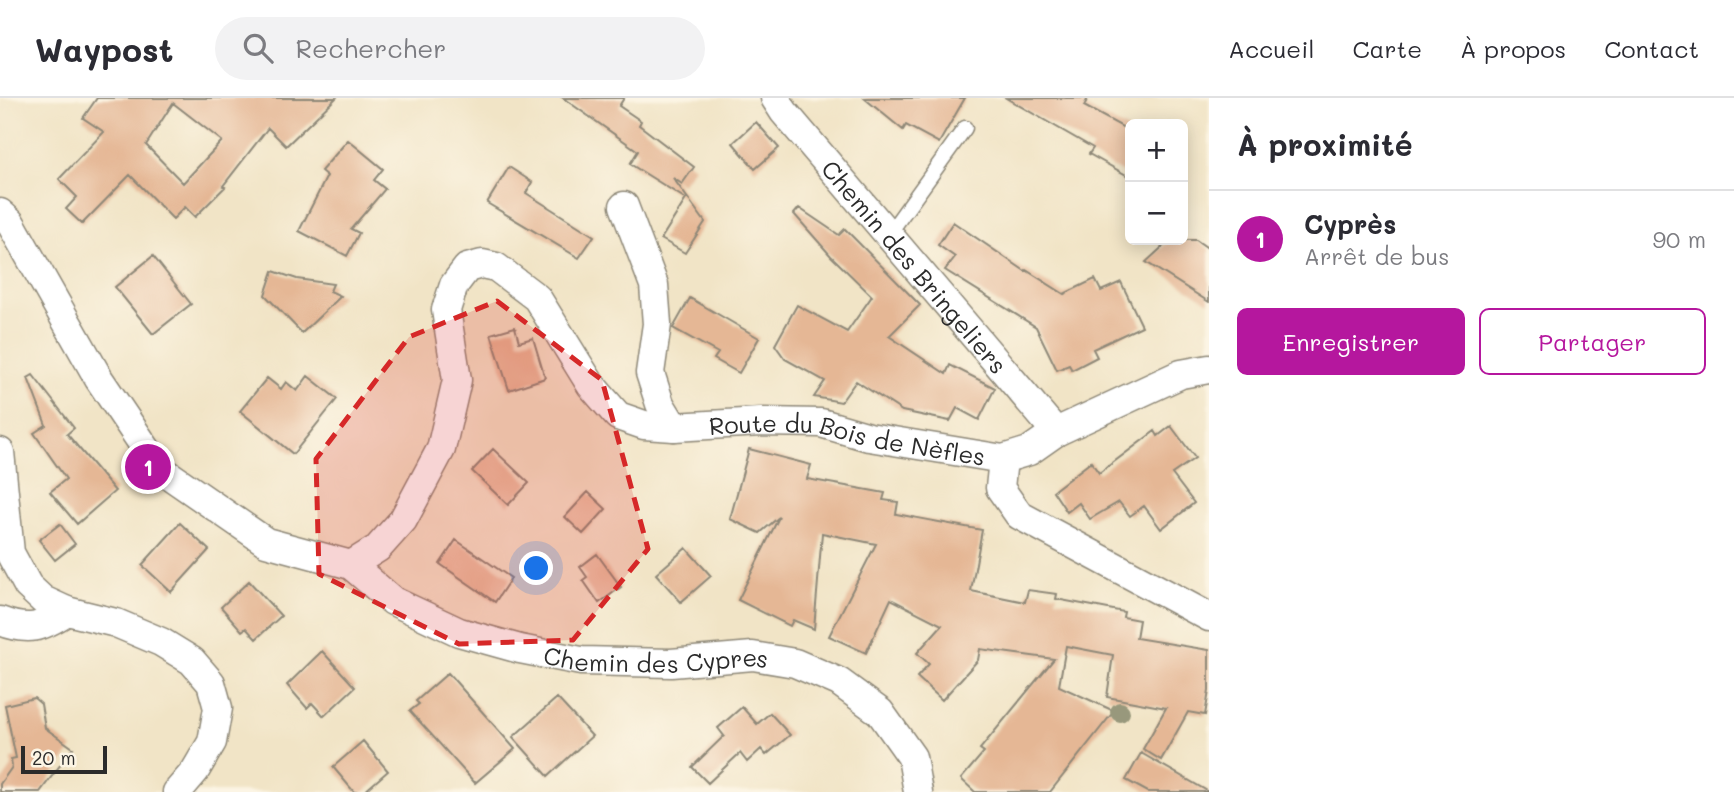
<!DOCTYPE html>
<html lang="fr">
<head>
<meta charset="utf-8">
<style>
  body { margin:0; font-family:Mali,sans-serif; background:#f2f2f3; color:#2b2b33 }
  .controls { position:absolute; right:21px; top:21px; display:grid; overflow:hidden; border-radius:10px; box-shadow:0 4px 18px #0003 }
  .controls button { width:63px; height:63px; display:grid; place-items:center; padding:0; border:0; border-bottom:2px solid #e1e1e2; background:#fff; color:#2b2b33; font:35px sans-serif }
  .scale { position:absolute; left:21px; bottom:18px; width:86px; box-sizing:border-box; padding-left:7px; border:4px solid #2b2b2b; border-top:0; font-size:19px; line-height:24px; white-space:nowrap; color:#2b2b2b; -webkit-text-stroke:5px #fcf5e5; paint-order:stroke }
  .you { position:absolute; left:537px; top:471px; width:24px; height:24px; margin:-18px; border:5px solid #fff; border-radius:50%; background:#1a73e8; box-shadow:0 0 0 10px #1a73e833 }
  .badge { display:grid; place-items:center; width:46px; height:46px; border-radius:50%; background:#b5179e; color:#fff; font-size:23px; font-weight:700 }
  .pin { position:absolute; translate:-50% -50%; border:4px solid #fff; box-shadow:0 2px 7px #0006 }
  .list { margin:0; padding:0; list-style:none }
  h2 { display:flex; justify-content:space-between; align-items:center; height:91px; margin:0; padding:0 28px; font-size:30px }
  h2 small { font-size:23px; font-weight:400; color:#7c7c81 }
  .list li { display:grid; grid-template-columns:46px 1fr auto; gap:21px; align-items:center; box-sizing:border-box; height:98px; padding:0 28px; border-top:2px solid #e1e1e2 }
  .list b { display:block; font-size:26px; white-space:nowrap }
  .list p { margin:0; font-size:23px; white-space:nowrap; color:#7c7c81 }
  .list em { font-size:23px; font-style:normal; color:#7c7c81 }
  .actions { display:flex; gap:14px; padding:21px 28px }
  .actions a { flex:1; padding:16px 0; border:2px solid #b5179e; border-radius:10px; text-align:center; font-size:24px; color:#b5179e }
  .actions .main { background:#b5179e; color:#fff }
  .icon { flex:none; width:38px; height:38px; fill:none; stroke:currentColor; stroke-width:2; stroke-linecap:round; stroke-linejoin:round }
  .map { position:relative; flex:none; width:1209px; height:694px; overflow:hidden }
  header { display:flex; align-items:center; gap:42px; box-sizing:border-box; height:98px; padding:0 35px; background:#fff; border-bottom:2px solid #e1e1e2 }
  header strong { font-size:33px }
  nav { display:flex; gap:38px; margin-inline-start:auto; font-size:24px }
  .search { width:490px; height:63px; background:#f2f2f3; display:flex; align-items:center; gap:18px; box-sizing:border-box; padding:0 24px; border-radius:38px; color:#7c7c81; font-size:26px }
  main { display:flex }
  aside { flex:1; background:#fff }
  .map>svg:first-child { display:block }
  .building { fill:#e5b795; fill-rule:evenodd }
  .lines { fill:none; stroke-linecap:round; stroke-linejoin:round }
  .lane-casing { stroke:#8e8878; stroke-width:17 }
  .street-casing { stroke:#8e8878; stroke-width:31 }
  .lane { stroke:#fff; stroke-width:14 }
  .street { stroke:#fff; stroke-width:28 }
  .tree { fill:#98987b }
  .marked { fill:#d62828; fill-opacity:0.2; stroke:#d62828; stroke-width:5; stroke-dasharray:14 9; stroke-linejoin:round }
  .labels { text-anchor:middle; dominant-baseline:central; stroke-width:6; stroke-linejoin:round; paint-order:stroke }
  .street-label { font-size:24px; fill:#2b2b2b; stroke:#fcf5e5 }
</style>
</head>
<body>
<header>
<strong>Waypost</strong>
<div class="search"><svg class="icon" aria-label="search" viewBox="0 0 24 24"><circle cx="10" cy="10" r="6"/><path d="M15 15l6 6"/></svg>Rechercher</div>
<nav><a>Accueil</a><a>Carte</a><a>À propos</a><a>Contact</a></nav>
</header>
<main>
<div class="map">
<svg width="1209" height="694" viewBox="0 0 1209 694">
  <rect width="100%" height="100%" fill="#fcf5e5"/>
  <filter id="ink" filterUnits="userSpaceOnUse"><feTurbulence type="fractalNoise" baseFrequency=".0143" numOctaves="2"/><feDisplacementMap in="SourceGraphic" scale="14" xChannelSelector="R" yChannelSelector="G"/><feConvolveMatrix kernelMatrix="1 2 1 2 8 2 1 2 1" color-interpolation-filters="sRGB"/></filter>
  <filter id="wash" filterUnits="userSpaceOnUse"><feTurbulence type="fractalNoise" baseFrequency=".00686" numOctaves="4" result="noise"/><feDisplacementMap in="SourceGraphic" scale="28" xChannelSelector="R" yChannelSelector="G"/><feGaussianBlur stdDeviation="1.57" result="paint"/><feColorMatrix in="noise" values="0 0 0 0 0 0 0 0 0 0 0 0 0 0 0 0 0 1.4 0 .05"/><feComposite in="paint" operator="in"/></filter>
  <g filter="url(#wash)">
    <rect width="100%" height="100%" fill="#f1e4c6"/>
    <g id="blocks">
      <path class="building" d="M97 0H336L286 48 268 30 223 88 225 89 195 119 185 109 173 121 130 77 82 126 66 111 77 99 59 81 104 34 83 20ZM173 5 222 43 183 85 146 47Z
        M563 0H624L619 8 641 23 639 27 694 69 682 86 673 80 705 124 685 155 661 141 686 101 630 66 638 53Z
        M864 0H965L939 45 906 27 903 32Z
        M1006 0H1088L1084 8 1130 33V79L1089 56 1093 50Z
        M756 24 779 50 755 71 733 45Z
        M348 42 383 71 374 82 385 91 351 131 359 135 347 158 299 133 327 78 321 73Z
        M509 69 532 84 526 95 594 138 579 160 487 105Z
        M799 110 839 137 845 131 920 207 889 238 946 276 950 267 995 290 979 322 957 310 950 323 902 313 856 283 841 304 814 299 825 283 785 261 775 247 797 207 847 234 872 198 831 158 794 116Z
        M953 124 1025 173 1026 172 1064 196 1095 181 1101 193 1121 184 1142 228 1093 251 1097 259 1072 272 1069 267 1057 272 1036 229 945 172 955 159 938 147Z
        M1170 142H1196L1209 151V204L1146 164Z
        M153 158 191 206 153 236 115 189Z
        M273 173 297 181 333 186 330 193 341 198 302 235 265 197Z
        M690 200 759 240 739 275 714 261 718 255 673 230Z
        M515 229 519 244 533 240 545 280 509 292 491 236Z
        M33 277 74 330 67 336 115 393 77 426 50 394 66 381 34 335 46 327 28 280Z
        M308 278 337 301 293 356 240 313 267 280 281 291 286 284 297 293Z
        M1171 328 1195 360 1172 376 1194 405 1161 431 1144 408 1130 418 1119 404 1090 421 1079 405 1067 414 1053 393 1091 364 1099 375 1155 333 1158 338Z
        M493 351 529 385 508 407 472 373Z
        M749 351 811 367 807 381 885 395 883 402 898 404 896 416 982 432 971 493 1025 504 1028 492 1057 496 1056 501 1124 514 1123 519 1139 522 1136 540 1209 552V593L1205 617 1188 614 1161 662 1143 651 1166 610 1107 599 1113 557 1066 548 1059 588 1114 613 1050 694H975L961 681 984 654 980 651 1054 561 980 551 978 562 942 602 917 579 929 566 917 555 942 527 891 501 866 555 829 538 876 446 822 435 814 531 793 522 790 528 738 502 779 419 760 435 730 421Z
        M588 394 606 411 583 436 565 419Z
        M180 425 209 452 171 494 142 467Z
        M60 426 75 446 55 462 39 442Z
        M456 442 511 480 495 504 440 466Z
        M686 450 711 478 681 504 656 476Z
        M597 456 621 489 599 505 583 482 587 479 580 469Z
        M249 483 281 518 256 541 246 530 242 533 221 509Z
        M322 553 355 589 324 618 312 605 307 610 287 587Z
        M448 575 515 651 475 685 410 613 419 606 416 603Z
        M34 600 41 606 45 630 73 650 40 694H0V686L12 669 11 661 16 660 5 607Z
        M557 600 592 638 548 678 513 639Z
        M742 609 757 626 770 615 790 637 766 657 761 651 747 664 740 655 708 685 692 669 724 638 718 630Z
        M363 643 388 673 364 694H354L333 669Z
        M1141 655 1209 694H1148L1126 682Z"/>
    </g>
  </g>
  <g filter="url(#ink)">
    <use href="#blocks" fill-opacity="0" stroke="#8e8878" stroke-width="2"/>
    <g class="lines">
      <defs>
        <path id="lane" d="M888 137 965 30"/>
        <g id="street">
          <path id="s1" d="M775 0 784 14 1056 334"/>
          <path d="M624 108 654 187 657 226 650 275 660 306 674 329"/>
          <path id="s2" d="M0 115 10 124 99 281 159 370 266 444 351 467 378 450 403 422 441 351 457 282 446 212 454 187 467 170 482 166 496 169 537 200 591 287 618 318 644 327 674 329 761 324 821 325 869 339 1003 361 1029 353 1056 334 1181 276 1209 271"/>
          <path d="M0 354 10 455 28 488 43 502 67 513 116 525 161 544 192 563 211 585 218 610 212 644 195 673 177 694"/>
          <path d="M1003 361 1000 390 1019 417 1209 519"/>
          <path id="s3" d="M351 467 393 503 459 534 520 551 581 563 671 565 753 558 795 565 839 584 880 614 912 659 918 694"/>
          <path d="M0 523C29 534 41 530 67 513"/>
        </g>
      </defs>
      <use href="#lane" class="lane-casing"/>
      <use href="#street" class="street-casing"/>
      <use href="#lane" class="lane"/>
      <use href="#street" class="street"/>
    </g>
    <circle class="tree" cx="1120" cy="614" r="10"/>
  </g>
  <path class="marked" d="M497 203 602 282 648 451 573 542 459 546 319 476 316 361 409 239Z"/>
  <g class="labels">
    <g class="street-label">
      <text stroke="none"><textPath href="#s1" startOffset="219">Chemin des Bringeliers</textPath></text>
      <text stroke="none"><textPath href="#s2" startOffset="1316">Route du Bois de Nèfles</textPath></text>
      <text stroke="none"><textPath href="#s3" startOffset="329">Chemin des Cypres</textPath></text>
    </g>
  </g>
</svg>
<div class="controls">
<button>+</button>
<button>−</button>
</div>
<div class="scale">20 m</div>
<div class="you"></div>
<div class="pin badge" style="left:148px;top:369px">1</div>
</div>
<aside>
<h2>À proximité<small></small></h2>
<ul class="list">
<li><span class="badge">1</span><div><b>Cyprès</b><p>Arrêt de bus</p></div><em>90 m</em></li>
</ul>
<div class="actions"><a class="main">Enregistrer</a><a>Partager</a></div>
</aside>
</main>
</body>
</html>
